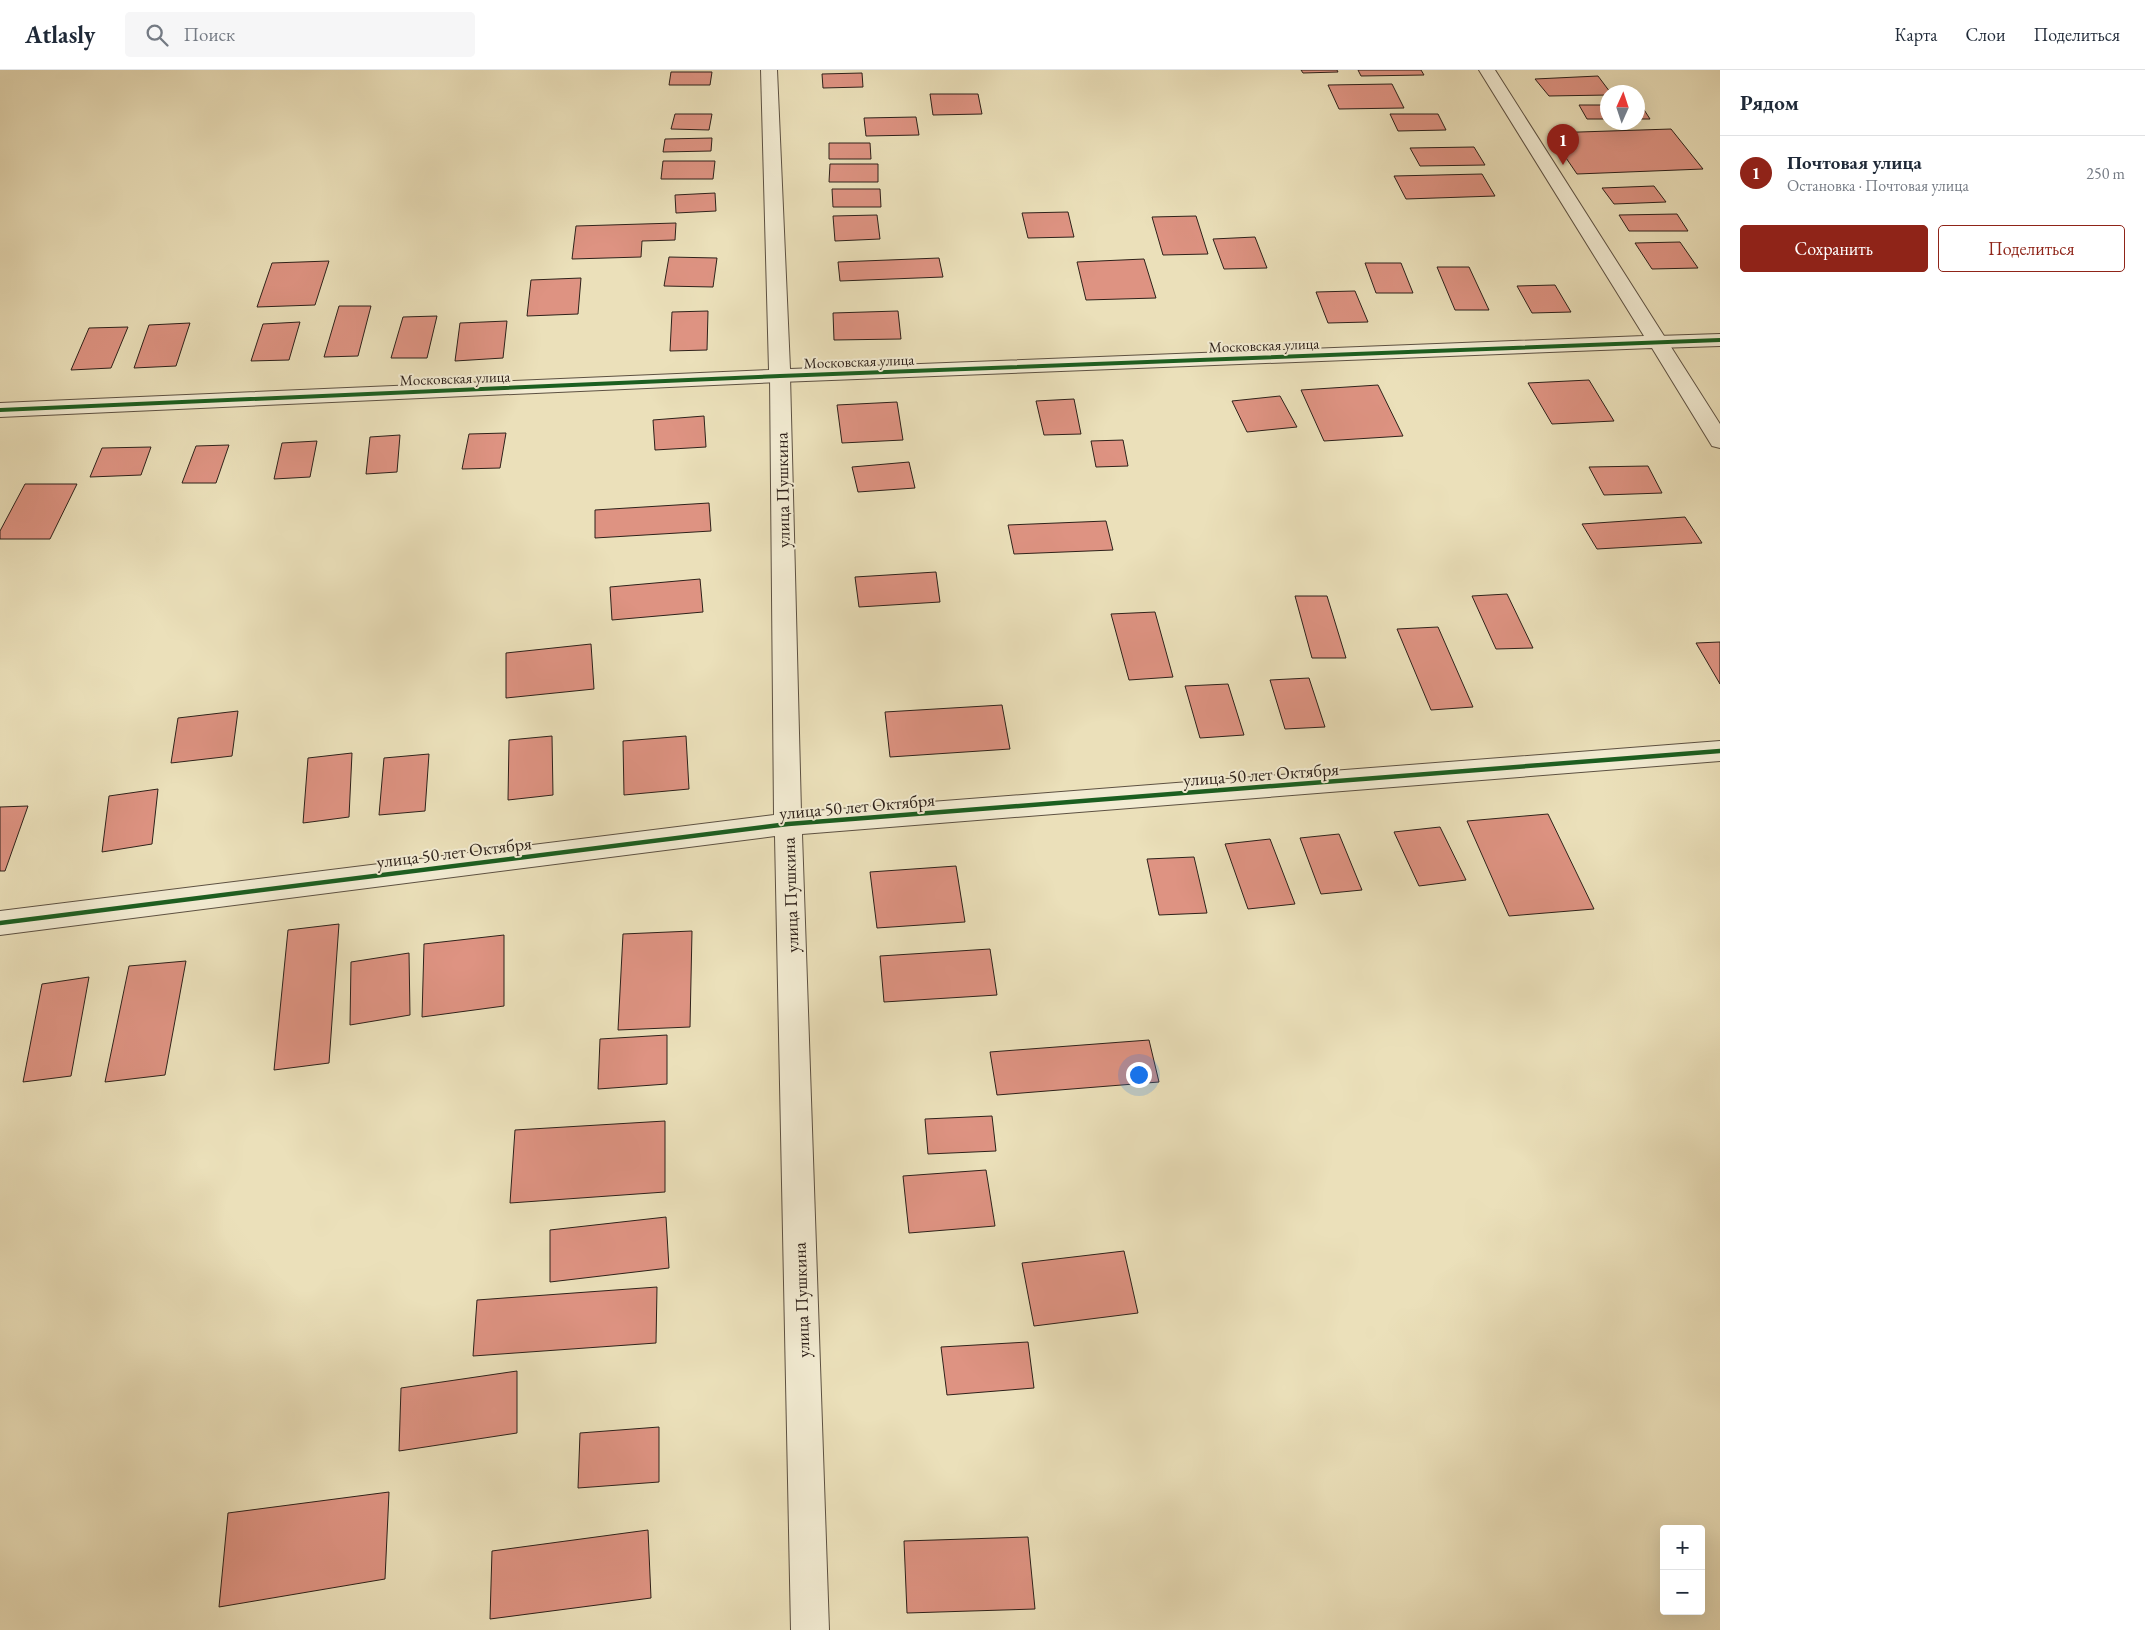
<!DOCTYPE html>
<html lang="ru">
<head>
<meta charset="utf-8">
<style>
  body { margin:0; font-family:"EB Garamond",serif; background:#f6f6f7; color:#1f2937 }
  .controls { position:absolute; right:15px; bottom:15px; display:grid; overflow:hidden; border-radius:5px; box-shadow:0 5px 20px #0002 }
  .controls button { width:45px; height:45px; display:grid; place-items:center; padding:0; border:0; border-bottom:1px solid #e0e1e3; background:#fff; color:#1f2937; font:25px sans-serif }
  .compass { position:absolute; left:1600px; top:15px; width:45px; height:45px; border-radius:50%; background:#fff; box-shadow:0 5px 20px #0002; rotate:3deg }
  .you { position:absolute; left:1138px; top:1004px; width:18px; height:18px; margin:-12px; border:4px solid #fff; border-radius:50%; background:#1a73e8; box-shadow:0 0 0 8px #1a73e833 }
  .badge { display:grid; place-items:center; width:32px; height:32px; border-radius:50%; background:#8f2418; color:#fff; font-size:16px; font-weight:700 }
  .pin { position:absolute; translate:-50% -41px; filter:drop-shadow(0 1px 2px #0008) }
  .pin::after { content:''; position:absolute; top:26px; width:18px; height:15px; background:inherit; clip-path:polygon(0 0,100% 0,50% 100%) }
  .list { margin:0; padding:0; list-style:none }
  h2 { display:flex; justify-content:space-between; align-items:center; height:65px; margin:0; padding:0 20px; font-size:21px }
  h2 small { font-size:16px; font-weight:400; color:#747a83 }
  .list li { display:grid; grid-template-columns:32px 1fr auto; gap:15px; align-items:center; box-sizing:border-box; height:75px; padding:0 20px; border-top:1px solid #e0e1e3 }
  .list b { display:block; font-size:19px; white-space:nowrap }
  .list p { margin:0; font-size:16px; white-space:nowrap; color:#747a83 }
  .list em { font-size:16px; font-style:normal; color:#747a83 }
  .actions { display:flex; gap:10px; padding:15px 20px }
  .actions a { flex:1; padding:11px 0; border:1px solid #8f2418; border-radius:5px; text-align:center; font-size:18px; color:#8f2418 }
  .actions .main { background:#8f2418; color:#fff }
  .icon { flex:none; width:28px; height:28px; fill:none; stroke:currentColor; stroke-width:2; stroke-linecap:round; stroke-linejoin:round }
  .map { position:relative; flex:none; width:1720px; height:1560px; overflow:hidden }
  header { display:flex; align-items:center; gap:30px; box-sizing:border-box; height:70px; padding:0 25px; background:#fff; border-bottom:1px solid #e0e1e3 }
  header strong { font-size:24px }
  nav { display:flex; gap:28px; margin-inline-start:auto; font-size:18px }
  .search { width:350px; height:45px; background:#f6f6f7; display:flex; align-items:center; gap:12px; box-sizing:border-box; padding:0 18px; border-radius:5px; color:#747a83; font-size:19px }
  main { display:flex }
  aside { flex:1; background:#fff }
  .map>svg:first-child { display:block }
  .building { fill:#de9382; stroke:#2e211a }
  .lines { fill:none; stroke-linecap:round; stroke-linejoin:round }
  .minor-casing { stroke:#5d5142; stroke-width:2 }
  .tertiary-casing { stroke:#5d5142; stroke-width:2 }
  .minor { fill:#f2ebd2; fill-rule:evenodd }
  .tertiary { fill:#f2ebd2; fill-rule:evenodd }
  .cycleway-far1-casing { stroke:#f2ebd2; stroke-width:5.5 }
  .cycleway-casing { stroke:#f2ebd2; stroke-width:8 }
  .cycleway-far1 { stroke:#1b5e20; stroke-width:4 }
  .cycleway { stroke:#1b5e20; stroke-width:4.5 }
  .labels { text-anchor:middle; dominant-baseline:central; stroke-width:4; stroke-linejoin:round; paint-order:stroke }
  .far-street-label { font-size:15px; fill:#2e211a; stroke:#f2ebd2 }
  .street-label { font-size:18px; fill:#2e211a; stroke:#f2ebd2 }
</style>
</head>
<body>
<header>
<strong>Atlasly</strong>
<div class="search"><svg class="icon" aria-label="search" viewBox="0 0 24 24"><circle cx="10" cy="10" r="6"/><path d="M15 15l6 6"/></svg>Поиск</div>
<nav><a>Карта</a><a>Слои</a><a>Поделиться</a></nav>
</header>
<main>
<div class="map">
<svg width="1720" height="1560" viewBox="0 0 1720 1560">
  <rect width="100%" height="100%" fill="#ebe0ba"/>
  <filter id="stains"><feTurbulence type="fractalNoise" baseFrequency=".004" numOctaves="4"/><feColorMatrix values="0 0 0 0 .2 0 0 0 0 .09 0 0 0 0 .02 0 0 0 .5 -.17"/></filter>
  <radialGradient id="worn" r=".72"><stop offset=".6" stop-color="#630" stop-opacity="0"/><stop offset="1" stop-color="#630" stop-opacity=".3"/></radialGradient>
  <path class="building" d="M1301 0H1337L1338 2 1303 3Z
    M1358 0H1421L1424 5 1361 6Z
    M671 2H712L710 15H669Z
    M862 3 863 17 823 18 822 4Z
    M1598 6 1610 22H1608V25L1549 26 1535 9Z
    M1392 14 1404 38 1339 39 1328 15Z
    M930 24H978L982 44 933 45Z
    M1579 35H1608V49H1587Z
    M1638 35H1641L1650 49H1638Z
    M675 44H712L709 60 671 59Z
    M1390 44H1438L1446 60 1398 61Z
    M916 47 919 65 866 66 864 48Z
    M1671 59 1703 99 1577 104 1549 63Z
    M712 68 711 81 663 82 665 69Z
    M829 73H870L871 89H829Z
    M1474 77 1485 95 1420 96 1410 78Z
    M663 91H715L713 109H661Z
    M830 94H878V112H829Z
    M1482 104 1495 126 1406 129 1394 106Z
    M1654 116 1666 132 1614 134 1602 118Z
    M832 119H880L881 137H833Z
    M715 123 716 141 676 143 675 125Z
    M1068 142 1074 167 1028 168 1022 143Z
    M1677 144 1688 161H1629L1619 145Z
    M877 145 880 169 835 171 833 146Z
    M1196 146 1208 184 1163 185 1152 147Z
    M676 153 675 170 642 171 641 187 572 189 576 156Z
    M1255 167 1267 198 1224 199 1213 169Z
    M1680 172 1698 198 1652 199 1635 173Z
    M669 187 717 188 713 217 664 216Z
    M939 188 943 207 840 211 838 192Z
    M1144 189 1156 228 1086 230 1077 192Z
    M329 191 315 235 257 237 272 193Z
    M1365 193H1401L1413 223H1376Z
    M1437 197H1469L1489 240H1455Z
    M581 208 578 244 527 246 531 210Z
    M1555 215 1571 242 1532 243 1517 216Z
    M1355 221 1368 252 1328 253 1316 222Z
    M339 236H371L358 286 324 287Z
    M708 241 707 280 670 281 672 242Z
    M898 241 901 269 834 270 833 243Z
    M437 246 427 288H391L403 247Z
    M507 251 503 288 455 291 460 253Z
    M300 252 289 290 251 291 263 254Z
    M190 253 176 296 134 298 149 255Z
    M128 257 111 298 71 300 89 258Z
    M1589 310 1614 351 1552 354 1528 313Z
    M1378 315 1403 366 1324 371 1301 320Z
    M1280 326 1297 357 1247 362 1232 331Z
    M1074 329 1081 364 1044 365 1036 331Z
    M897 332 903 370 842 373 837 335Z
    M704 346 706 377 655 380 653 350Z
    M506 363 500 398 462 399 469 364Z
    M400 365 397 402 366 404 370 367Z
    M1123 370 1128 396 1096 397 1091 371Z
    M317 371 310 407 274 409 282 373Z
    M229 375 216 413H182L196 376Z
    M151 377 141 405 90 407 102 378Z
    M909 392 915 418 858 422 852 397Z
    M1648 396 1662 423 1604 425 1589 397Z
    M25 414H77L50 469H0V461Z
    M709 433 711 461 595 468V440Z
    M1685 447 1702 473 1597 479 1582 454Z
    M1106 451 1113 480 1014 484 1008 455Z
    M936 502 940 532 859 537 855 507Z
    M700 509 703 542 612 550 610 517Z
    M1507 524 1533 578 1496 579 1472 526Z
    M1295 526H1327L1346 588H1312Z
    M1155 542 1173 607 1129 610 1111 544Z
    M1438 557 1473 637 1431 640 1397 559Z
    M1720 572V614L1696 573Z
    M591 574 594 619 506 628V583Z
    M1309 608 1325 657 1285 659 1270 610Z
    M1228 614 1244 665 1200 668 1185 616Z
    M1002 635 1010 679 890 687 885 642Z
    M238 641 232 686 171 693 178 648Z
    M552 666 553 725 508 730 509 670Z
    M686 666 689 719 624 725 623 671Z
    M352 683 349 747 303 753 308 688Z
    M429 684 425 741 379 745 384 688Z
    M158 719 152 774 102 782 109 726Z
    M28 736 5 801H0V737Z
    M1548 744 1594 839 1509 846 1467 751Z
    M1440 757 1466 810 1419 816 1394 762Z
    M1339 764 1362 820 1321 824 1300 768Z
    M1270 769 1295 834 1248 839 1225 774Z
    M1194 787 1207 843 1159 845 1147 789Z
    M956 796 965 852 877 858 870 802Z
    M339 854 329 993 274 1000 288 860Z
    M692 861 690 957 618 960 623 864Z
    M504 865V936L422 947 424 874Z
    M990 879 997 925 884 932 880 886Z
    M409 883 410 945 350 955 351 892Z
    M186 891 165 1005 105 1012 129 896Z
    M89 907 71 1006 23 1012 42 914Z
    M667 965V1014L598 1019 600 969Z
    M1149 970 1159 1012 997 1025 990 982Z
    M992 1046 996 1081 928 1084 925 1049Z
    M665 1051V1122L510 1133 515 1060Z
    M986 1100 995 1156 909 1163 903 1106Z
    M666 1147 669 1198 550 1212V1160Z
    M1124 1181 1138 1243 1034 1256 1022 1193Z
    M657 1217 656 1273 473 1286 477 1230Z
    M1028 1272 1034 1318 947 1325 941 1277Z
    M517 1301V1363L399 1381 401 1318Z
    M659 1357V1412L578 1418 580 1363Z
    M389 1422 385 1509 219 1537 228 1443Z
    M648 1460 651 1528 490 1549 492 1481Z
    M1028 1467 1035 1539 907 1543 904 1471Z"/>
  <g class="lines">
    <defs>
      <path id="minor" d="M1720 264V276L1657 278 1650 276 1647 272 1650 268 1657 266Z
        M780 300 787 302 790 306 801 742 1720 671V691L802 764 829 1560H791L775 766 0 865V841L774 745 770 306 773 302Z"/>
      <path id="tertiary" d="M761 0H777L790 299 1644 266 1479 0H1495L1720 354V378L1712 376 1652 278 780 312 0 347V333L769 300Z"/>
    </defs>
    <use href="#minor" class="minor-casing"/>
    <use href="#tertiary" class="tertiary-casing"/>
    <use href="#minor" class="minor"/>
    <use href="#tertiary" class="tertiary"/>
    <defs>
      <path id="cycleway-far1" d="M0 340 780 306 1720 270"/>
      <path id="cycleway" d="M0 853 788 754 1720 681"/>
    </defs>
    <use href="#cycleway-far1" class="cycleway-far1-casing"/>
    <use href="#cycleway" class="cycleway-casing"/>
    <use href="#cycleway-far1" class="cycleway-far1"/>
    <use href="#cycleway" class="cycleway"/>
  </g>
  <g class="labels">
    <g class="far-street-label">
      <text transform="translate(1264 275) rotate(-2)">Московская улица</text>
      <text transform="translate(859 291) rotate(-2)">Московская улица</text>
      <text transform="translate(455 308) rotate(-2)">Московская улица</text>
    </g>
    <g class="street-label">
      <text transform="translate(782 420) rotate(-91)">улица Пушкина</text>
      <text transform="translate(1261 704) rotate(-4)">улица 50 лет Октября</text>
      <text transform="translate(857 736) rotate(-5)">улица 50 лет Октября</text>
      <text transform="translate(454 782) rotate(-7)">улица 50 лет Октября</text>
      <text transform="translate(790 825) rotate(-92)">улица Пушкина</text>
      <text transform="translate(801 1230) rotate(-92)">улица Пушкина</text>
    </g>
  </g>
  <rect width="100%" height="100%" filter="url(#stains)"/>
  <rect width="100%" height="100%" fill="url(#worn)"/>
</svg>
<div class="controls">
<button>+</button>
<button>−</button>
</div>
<svg class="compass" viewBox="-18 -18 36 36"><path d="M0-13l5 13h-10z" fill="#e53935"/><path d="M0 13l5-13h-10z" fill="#747a83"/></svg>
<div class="you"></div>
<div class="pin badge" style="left:1563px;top:95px">1</div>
</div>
<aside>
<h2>Рядом<small></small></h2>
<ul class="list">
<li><span class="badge">1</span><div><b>Почтовая улица</b><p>Остановка · Почтовая улица</p></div><em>250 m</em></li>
</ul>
<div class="actions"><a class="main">Сохранить</a><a>Поделиться</a></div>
</aside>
</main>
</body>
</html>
